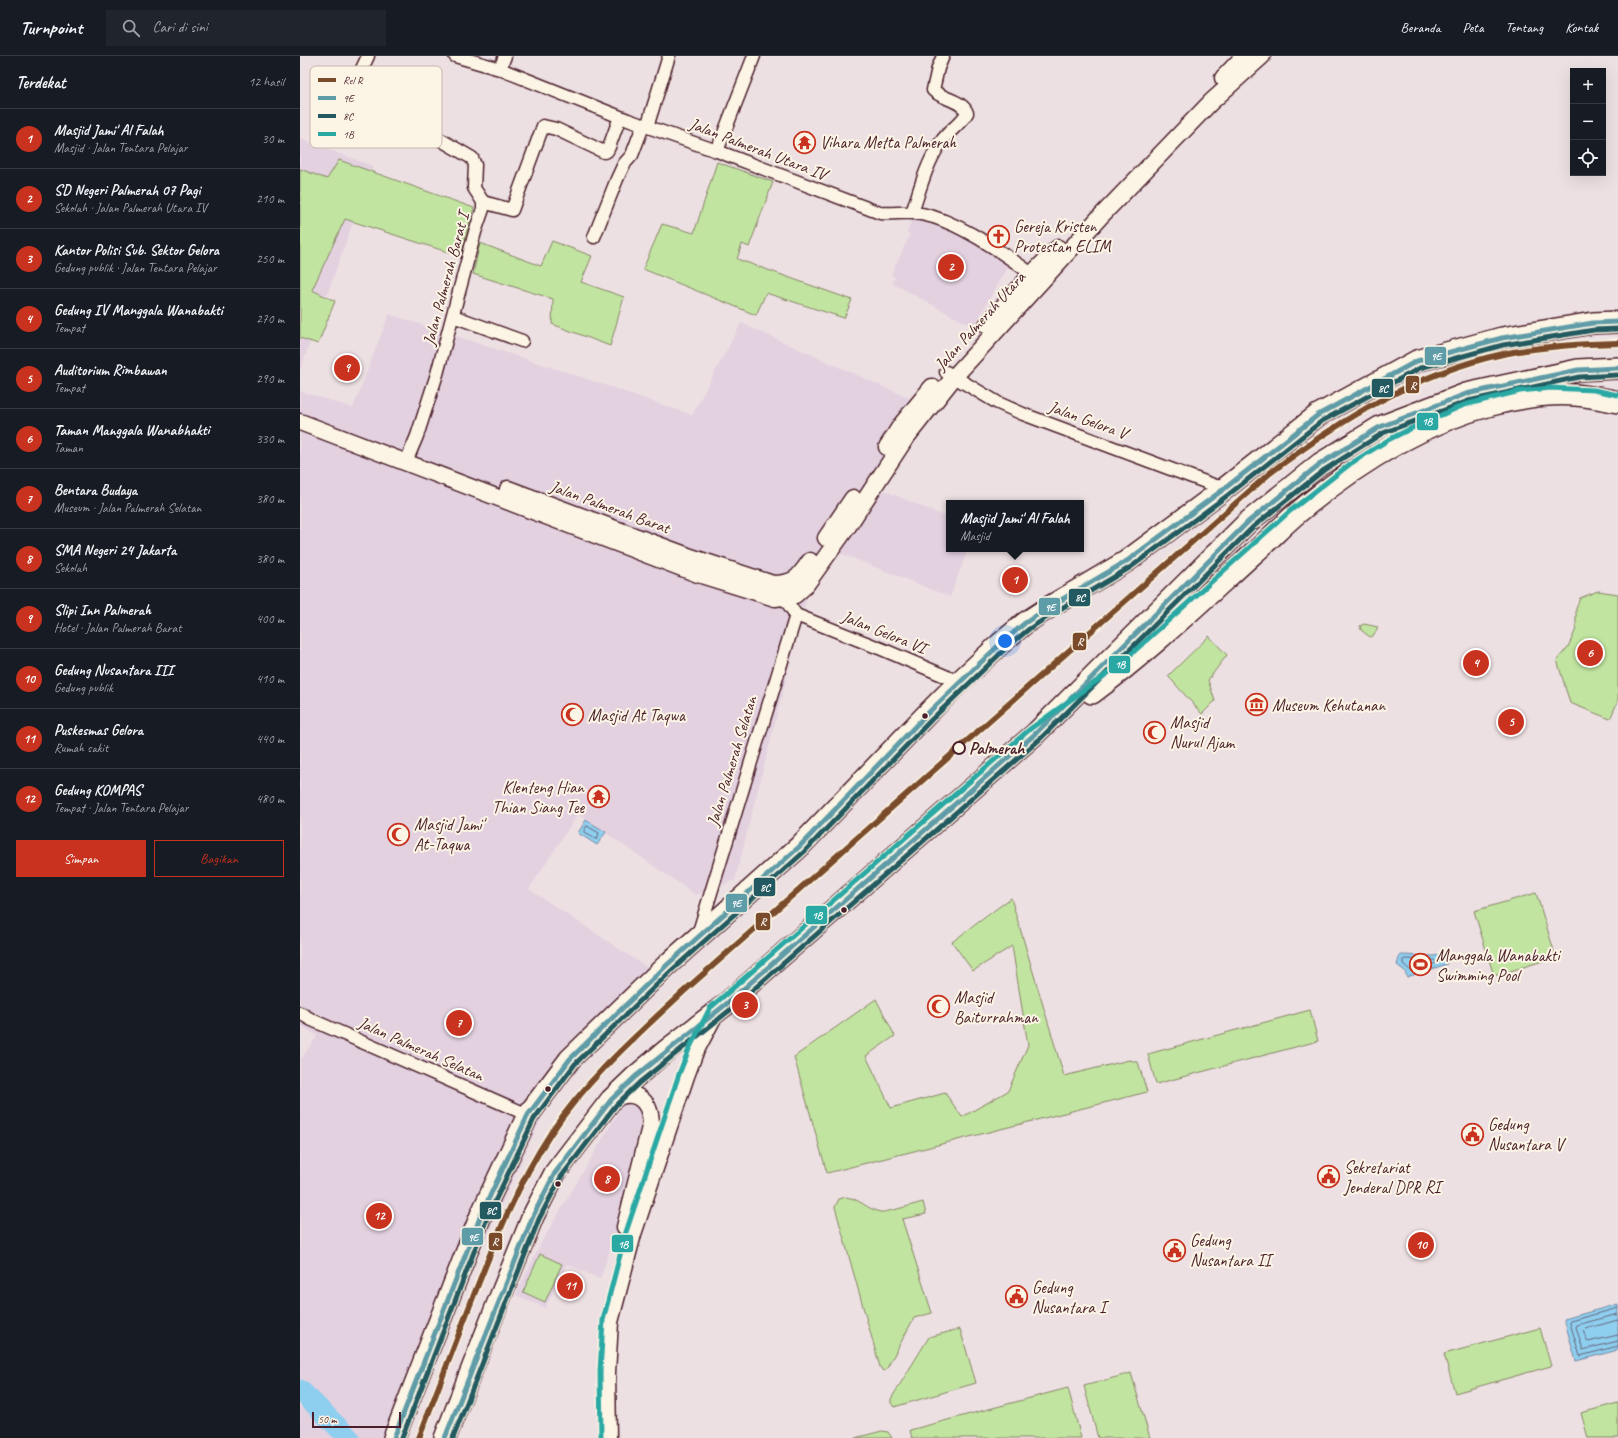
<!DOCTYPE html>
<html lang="id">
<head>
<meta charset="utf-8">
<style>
  body { margin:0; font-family:Caveat,sans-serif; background:#20242c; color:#f1f3f6 }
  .controls { position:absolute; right:12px; top:12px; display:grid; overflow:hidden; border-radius:0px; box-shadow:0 4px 16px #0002 }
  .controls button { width:36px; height:36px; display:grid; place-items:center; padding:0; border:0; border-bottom:1px solid #363941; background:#171b24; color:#f1f3f6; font:20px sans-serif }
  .scale { position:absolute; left:12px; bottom:10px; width:89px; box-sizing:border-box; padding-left:4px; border:2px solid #4a1f2b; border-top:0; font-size:11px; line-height:14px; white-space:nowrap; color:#4a1f2b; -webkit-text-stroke:3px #fcf5e5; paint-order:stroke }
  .you { position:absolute; left:705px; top:585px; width:14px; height:14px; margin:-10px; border:3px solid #fff; border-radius:50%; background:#1a73e8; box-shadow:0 0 0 6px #1a73e833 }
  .badge { display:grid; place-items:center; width:26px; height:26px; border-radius:50%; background:#c8321e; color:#fff; font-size:13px; font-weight:700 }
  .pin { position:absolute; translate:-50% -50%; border:2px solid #fff; box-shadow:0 1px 4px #0006 }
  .popup { position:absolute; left:646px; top:444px; width:138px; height:52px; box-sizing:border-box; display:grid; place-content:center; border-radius:0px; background:#171b24; filter:drop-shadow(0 1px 3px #0005); font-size:13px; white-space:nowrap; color:#9ea1a6 }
  .popup b { font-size:15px; color:#f1f3f6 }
  .popup::after { content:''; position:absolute; left:50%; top:100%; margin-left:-8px; border:8px solid transparent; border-top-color:#171b24 }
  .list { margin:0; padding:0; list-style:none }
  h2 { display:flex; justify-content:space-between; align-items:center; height:52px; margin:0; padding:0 16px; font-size:17px }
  h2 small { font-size:13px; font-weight:400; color:#9ea1a6 }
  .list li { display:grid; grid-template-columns:26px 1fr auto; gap:12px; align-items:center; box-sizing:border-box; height:60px; padding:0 16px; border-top:1px solid #363941 }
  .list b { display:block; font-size:15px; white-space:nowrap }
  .list p { margin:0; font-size:13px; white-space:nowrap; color:#9ea1a6 }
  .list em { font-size:13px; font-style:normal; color:#9ea1a6 }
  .actions { display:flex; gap:8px; padding:12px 16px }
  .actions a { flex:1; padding:9px 0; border:1px solid #c8321e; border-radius:0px; text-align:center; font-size:14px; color:#c8321e }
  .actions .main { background:#c8321e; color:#fff }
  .icon { flex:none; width:22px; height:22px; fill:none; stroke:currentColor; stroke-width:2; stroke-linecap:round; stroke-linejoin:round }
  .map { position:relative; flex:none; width:1318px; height:1382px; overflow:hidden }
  header { display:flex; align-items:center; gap:24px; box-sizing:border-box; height:56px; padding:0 20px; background:#171b24; border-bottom:1px solid #363941 }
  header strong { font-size:19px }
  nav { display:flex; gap:22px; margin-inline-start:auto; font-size:14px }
  .search { width:280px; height:36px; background:#20242c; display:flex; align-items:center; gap:10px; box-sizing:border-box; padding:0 14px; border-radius:0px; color:#9ea1a6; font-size:15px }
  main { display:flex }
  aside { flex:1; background:#171b24 }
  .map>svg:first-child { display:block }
  .built { fill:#e3d1e0 }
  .green { fill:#c1e5a0; stroke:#868266 }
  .water { fill:#8eceef; stroke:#7388a1 }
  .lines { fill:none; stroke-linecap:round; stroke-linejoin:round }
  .shore { stroke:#656579; stroke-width:1 }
  .river { stroke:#8eceef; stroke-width:21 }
  .street-casing { stroke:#4a1f2b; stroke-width:15 }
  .secondary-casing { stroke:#4a1f2b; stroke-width:19 }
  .highway-casing { stroke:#4a1f2b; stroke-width:24 }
  .street { stroke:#fcf5e5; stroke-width:12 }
  .secondary { stroke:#fcf5e5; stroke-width:16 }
  .highway { stroke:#fcf5e5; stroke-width:21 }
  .bus-1-casing { stroke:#fcf5e5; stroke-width:8 }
  .bus-2-casing { stroke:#fcf5e5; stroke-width:8 }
  .bus-3-casing { stroke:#fcf5e5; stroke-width:8 }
  .bus-1 { stroke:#5e9ca7; stroke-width:5 }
  .bus-2 { stroke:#235a61; stroke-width:5 }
  .bus-3 { stroke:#2aa8a4; stroke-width:5 }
  .rail-1-casing { stroke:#fcf5e5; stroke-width:9 }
  .rail-1 { stroke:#7a4b2a; stroke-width:6 }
  .bus-dot { fill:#4a1f2b; stroke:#fcf5e5; stroke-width:1.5 }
  .stop-dot { fill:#fcf5e5; stroke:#4a1f2b; stroke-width:2 }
  .labels { text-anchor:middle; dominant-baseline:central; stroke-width:4; stroke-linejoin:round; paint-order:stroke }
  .poi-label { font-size:17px; fill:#4a1f2b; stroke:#fcf5e5; text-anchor:start }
  .street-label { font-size:17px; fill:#4a1f2b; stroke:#fcf5e5 }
  .stop-label { font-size:17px; font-weight:bold; fill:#4a1f2b; stroke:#fcf5e5; text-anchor:start }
  .key { fill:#fcf5e5; stroke:#c7b5ad; stroke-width:1 }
  .key-label { font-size:11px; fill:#4a1f2b }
  .line-badge { stroke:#fcf5e5; stroke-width:1.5 }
  .badge-label { font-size:11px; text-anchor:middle; font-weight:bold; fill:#fff }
</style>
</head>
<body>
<header>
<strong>Turnpoint</strong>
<div class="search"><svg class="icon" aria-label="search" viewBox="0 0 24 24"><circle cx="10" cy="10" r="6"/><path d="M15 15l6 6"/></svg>Cari di sini</div>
<nav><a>Beranda</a><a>Peta</a><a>Tentang</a><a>Kontak</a></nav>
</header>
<main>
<aside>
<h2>Terdekat<small>12 hasil</small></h2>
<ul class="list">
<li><span class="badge">1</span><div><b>Masjid Jami' Al Falah</b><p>Masjid · Jalan Tentara Pelajar</p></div><em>30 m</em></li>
<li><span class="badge">2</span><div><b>SD Negeri Palmerah 07 Pagi</b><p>Sekolah · Jalan Palmerah Utara IV</p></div><em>210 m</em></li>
<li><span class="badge">3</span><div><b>Kantor Polisi Sub. Sektor Gelora</b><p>Gedung publik · Jalan Tentara Pelajar</p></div><em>250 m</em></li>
<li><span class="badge">4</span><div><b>Gedung IV Manggala Wanabakti</b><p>Tempat</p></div><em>270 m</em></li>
<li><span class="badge">5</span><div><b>Auditorium Rimbawan</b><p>Tempat</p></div><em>290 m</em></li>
<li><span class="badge">6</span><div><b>Taman Manggala Wanabhakti</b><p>Taman</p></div><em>330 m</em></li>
<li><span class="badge">7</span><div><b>Bentara Budaya</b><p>Museum · Jalan Palmerah Selatan</p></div><em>380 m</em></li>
<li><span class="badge">8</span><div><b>SMA Negeri 24 Jakarta</b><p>Sekolah</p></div><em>380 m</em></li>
<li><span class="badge">9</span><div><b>Slipi Inn Palmerah</b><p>Hotel · Jalan Palmerah Barat</p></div><em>400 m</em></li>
<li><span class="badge">10</span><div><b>Gedung Nusantara III</b><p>Gedung publik</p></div><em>410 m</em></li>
<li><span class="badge">11</span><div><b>Puskesmas Gelora</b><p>Rumah sakit</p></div><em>440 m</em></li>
<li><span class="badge">12</span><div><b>Gedung KOMPAS</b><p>Tempat · Jalan Tentara Pelajar</p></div><em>480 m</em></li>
</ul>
<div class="actions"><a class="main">Simpan</a><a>Bagikan</a></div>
</aside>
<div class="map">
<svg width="1318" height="1382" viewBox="0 0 1318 1382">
  <rect width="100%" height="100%" fill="#ede0e2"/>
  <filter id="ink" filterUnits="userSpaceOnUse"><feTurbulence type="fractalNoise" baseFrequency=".025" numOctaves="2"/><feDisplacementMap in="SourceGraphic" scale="8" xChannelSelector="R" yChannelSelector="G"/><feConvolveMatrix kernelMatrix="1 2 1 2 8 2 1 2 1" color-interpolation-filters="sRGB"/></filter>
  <g filter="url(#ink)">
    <path class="built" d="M0 83 73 110 0 315Z
      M614 158 670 182 709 209 674 270 658 263 592 227 595 221 591 219 610 179 607 176Z
      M89 258 299 327 392 359 441 267 631 352 581 433 649 462V493H668L650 541 540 497 508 537 435 824 396 839 278 758 229 833 348 912 281 976 168 1220 85 1382H0V1005L17 980 0 969V335L53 352Z
      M325 1045 356 1058 300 1223 267 1208 245 1252 216 1239 241 1187Z"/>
    <path class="green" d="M39 104 174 152 160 200 45 163 12 234 35 245 18 288 0 282V113L27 123Z
      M417 106 473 126 449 191 442 188 437 203 552 244 544 262 466 237 456 259 343 213 362 168 394 177Z
      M252 185 292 200 281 226 324 241 310 290 252 268 253 243 173 218 180 187 241 210Z
      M1298 535 1318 538V645L1310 663 1270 647 1257 604 1268 591 1276 573V552L1280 542Z
      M1064 568 1078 571 1073 580 1070 581 1061 574 1060 570Z
      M909 580 927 599 908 624 915 645 902 658 868 620Z
      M1236 837 1256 901 1194 920 1174 855Z
      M711 842 764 1020 829 1004 838 1006 847 1036 527 1117 494 1001 576 943 595 980 566 1000 591 1052 645 1037 662 1061 708 1035 728 989 712 890 673 915 652 886Z
      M1010 954 1018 985 856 1028 848 998Z
      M546 1141C560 1143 567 1153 580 1156 586 1157 615 1148 623 1146L626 1158 602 1163 632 1257 614 1262 586 1314 583 1315 580 1311 535 1151 539 1143Z
      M240 1198 262 1208 245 1246 223 1236Z
      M1240 1272 1251 1310 1155 1337 1144 1298Z
      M660 1273 676 1327 594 1351 591 1347V1343L629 1281Z
      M831 1317 850 1382H798L784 1330Z
      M768 1332 781 1382H612L610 1374Z
      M1318 1347V1382H1288L1281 1357Z
      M582 1375 588 1376 592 1382H555Z"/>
    <path class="water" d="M286 764 306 776 297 789 278 777Z
      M1143 897 1147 908 1107 921 1105 915 1097 909 1100 899 1134 900Z
      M1318 1248V1294L1276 1305 1264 1263Z"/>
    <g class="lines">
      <path class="shore" d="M287 770 299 777 297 783H295L284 776Z
        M1105 903 1134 904 1136 906 1134 908 1111 915 1103 908V904Z
        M1318 1252 1271 1265 1270 1267 1280 1300 1318 1290
        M1318 1258 1277 1269 1276 1271 1283 1294 1318 1285
        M1318 1264 1285 1273 1283 1275 1288 1286 1318 1279"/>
      <path class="river" d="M0 1334 49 1382"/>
      <defs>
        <path id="street" d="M68 0 60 17 61 23 80 35 82 38 83 46 110 66 172 102 175 109 174 132 183 146V153L175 176 137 318 117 380 106 406
          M155 0 200 13 328 64 417 95 580 157C592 158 603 156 614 157 652 160 708 200 738 223
          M200 13 205 0
          M347 71 369 0
          M417 95 454 0
          M183 146 212 154 243 70 256 73 304 96 307 95 309 91 320 61
          M612 157C620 133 626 108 641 86 648 75 661 68 667 57 663 44 641 43 633 34L638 12 643 0
          M294 181 317 123 324 108 332 99 343 70
          M153 260 222 285
          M646 316 698 347 723 358 924 433
          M496 559 584 594 659 626
          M398 879 496 559 487 546 486 542
          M0 957 12 964 228 1059"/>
        <path id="secondary" d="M923 22 944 0
          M687 269 732 218 758 192
          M0 366 395 517 475 542 495 539 505 530 548 470 605 383 654 321 799 162 911 46 962 0
          M587 391 601 369 632 331
          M208 433 388 500 473 528C496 527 498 522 510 505
          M526 482 553 442
          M312 1044C333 1032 350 1042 351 1067L325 1171
          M308 1382 307 1316 310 1266 333 1178 386 1020 395 996 414 960"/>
        <path id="highway" d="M792 637C849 595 901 545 954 497 968 485 981 471 995 459 1052 411 1118 368 1191 349 1218 342 1246 337 1275 339 1289 340 1304 343 1318 346
          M94 1382 181 1159 228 1059 270 1003 367 909 499 791 626 659 659 626 700 588 725 567 751 550 827 505 924 433 1018 359 1117 305 1202 282 1293 267 1318 266
          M145 1382 199 1244 233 1160 255 1117 311 1044 335 1021 367 994 425 949 735 678 948 466 1020 408 1080 371 1166 338 1278 314 1318 312"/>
      </defs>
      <use href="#street" class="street-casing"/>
      <use href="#secondary" class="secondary-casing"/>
      <use href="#highway" class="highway-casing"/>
      <use href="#street" class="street"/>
      <use href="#secondary" class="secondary"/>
      <use href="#highway" class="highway"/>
      <defs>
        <path id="bus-1" d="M94 1382 181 1159 228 1059 270 1003 367 909 499 791 626 659 700 588 725 567 751 550 827 505 924 433 1018 359 1117 305 1202 282 1293 267 1318 266
          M145 1382 233 1160 255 1117 311 1044 335 1021 425 949 735 678 948 466 1020 408 1080 371 1166 338 1278 314 1318 312"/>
        <path id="bus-2" d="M102 1382 187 1162 234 1063 275 1008 372 914 504 796 631 664 705 593 729 573 755 556 831 511 928 439 1022 365 1120 312 1203 289 1294 274 1318 273
          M153 1382 239 1163 261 1121 316 1049 340 1026 430 954 740 683 953 471 1024 414 1083 377 1168 345 1279 321 1318 319"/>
        <path id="bus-3" d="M301 1382 300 1316 303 1264 326 1176 379 1018 389 993 410 952 730 673 819 609 990 455 1050 408 1088 384 1112 372 1164 349 1220 335 1250 332 1294 334 1318 339"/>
      </defs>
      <use href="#bus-1" class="bus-1-casing"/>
      <use href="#bus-2" class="bus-2-casing"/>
      <use href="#bus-3" class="bus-3-casing"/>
      <use href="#bus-1" class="bus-1"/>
      <use href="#bus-2" class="bus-2"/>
      <use href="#bus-3" class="bus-3"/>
      <defs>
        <path id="rail-1" d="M119 1382C136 1338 153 1294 170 1249 193 1190 216 1130 251 1077 287 1023 336 980 383 936L970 417C1040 364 1116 317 1203 298 1241 290 1280 288 1318 287"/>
      </defs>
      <use href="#rail-1" class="rail-1-casing"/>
      <use href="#rail-1" class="rail-1"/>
    </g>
  </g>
  <defs>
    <symbol id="temple-ring" viewBox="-11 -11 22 22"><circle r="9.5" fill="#fcf5e5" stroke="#c8321e" stroke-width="1.5"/><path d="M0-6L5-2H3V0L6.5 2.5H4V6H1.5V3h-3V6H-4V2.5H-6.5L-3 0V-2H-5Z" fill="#c8321e"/></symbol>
    <symbol id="church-ring" viewBox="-11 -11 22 22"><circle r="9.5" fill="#fcf5e5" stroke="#c8321e" stroke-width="1.5"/><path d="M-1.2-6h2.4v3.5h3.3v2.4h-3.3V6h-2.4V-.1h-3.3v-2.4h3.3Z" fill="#c8321e"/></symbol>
    <symbol id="museum-ring" viewBox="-11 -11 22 22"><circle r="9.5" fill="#fcf5e5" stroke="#c8321e" stroke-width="1.5"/><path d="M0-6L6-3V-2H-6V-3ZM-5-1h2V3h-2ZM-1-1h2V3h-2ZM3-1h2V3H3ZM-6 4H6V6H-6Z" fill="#c8321e"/></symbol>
    <symbol id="mosque-ring" viewBox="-11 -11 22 22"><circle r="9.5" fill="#fcf5e5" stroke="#c8321e" stroke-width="1.5"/><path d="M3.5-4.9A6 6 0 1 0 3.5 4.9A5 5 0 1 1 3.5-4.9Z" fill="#c8321e"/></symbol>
    <symbol id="stadium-ring" viewBox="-11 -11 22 22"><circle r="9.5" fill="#fcf5e5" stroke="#c8321e" stroke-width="1.5"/><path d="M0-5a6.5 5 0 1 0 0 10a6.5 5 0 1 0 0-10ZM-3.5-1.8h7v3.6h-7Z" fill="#c8321e"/></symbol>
    <symbol id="civic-ring" viewBox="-11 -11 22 22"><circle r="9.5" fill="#fcf5e5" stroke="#c8321e" stroke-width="1.5"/><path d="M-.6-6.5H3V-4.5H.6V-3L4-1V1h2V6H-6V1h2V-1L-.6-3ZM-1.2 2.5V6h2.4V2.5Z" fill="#c8321e"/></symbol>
  </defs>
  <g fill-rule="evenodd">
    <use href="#temple-ring" x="492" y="74" width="25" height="25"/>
    <use href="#church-ring" x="686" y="168" width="25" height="25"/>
    <use href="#museum-ring" x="944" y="636" width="25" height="25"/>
    <use href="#mosque-ring" x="260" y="646" width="25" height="25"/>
    <use href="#mosque-ring" x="842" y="664" width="25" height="25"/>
    <use href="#temple-ring" x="286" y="728" width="25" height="25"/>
    <use href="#mosque-ring" x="86" y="766" width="25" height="25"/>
    <use href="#stadium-ring" x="1108" y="896" width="25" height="25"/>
    <use href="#mosque-ring" x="626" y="938" width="25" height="25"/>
    <use href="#civic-ring" x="1160" y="1066" width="25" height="25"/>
    <use href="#civic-ring" x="1016" y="1108" width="25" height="25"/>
    <use href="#civic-ring" x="862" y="1182" width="25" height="25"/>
    <use href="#civic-ring" x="704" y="1228" width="25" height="25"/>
  </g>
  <g class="bus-dot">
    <circle cx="625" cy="660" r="3.5"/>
    <circle cx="544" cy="854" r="3.5"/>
    <circle cx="248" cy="1033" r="3.5"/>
    <circle cx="258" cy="1128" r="3.5"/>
  </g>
  <circle class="stop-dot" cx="659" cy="692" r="6"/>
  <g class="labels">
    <g class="poi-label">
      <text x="520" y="86">Vihara Metta Palmerah</text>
      <text x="714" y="170">Gereja Kristen<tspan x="714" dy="20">Protestan ELIM</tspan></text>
      <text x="972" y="649">Museum Kehutanan</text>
      <text x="288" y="659">Masjid At Taqwa</text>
      <text x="870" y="666">Masjid<tspan x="870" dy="20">Nurul Ajam</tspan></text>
      <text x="284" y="731" text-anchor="end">Klenteng Hian<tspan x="284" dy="20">Thian Siang Tee</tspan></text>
      <text x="114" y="768">Masjid Jami'<tspan x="114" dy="20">At-Taqwa</tspan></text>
      <text x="1136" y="899">Manggala Wanabakti<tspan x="1136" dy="20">Swimming Pool</tspan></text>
      <text x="654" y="941">Masjid<tspan x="654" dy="20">Baiturrahman</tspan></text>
      <text x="1188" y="1068">Gedung<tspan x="1188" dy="20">Nusantara V</tspan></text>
      <text x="1044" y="1111">Sekretariat<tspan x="1044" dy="20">Jenderal DPR RI</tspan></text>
      <text x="890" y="1184">Gedung<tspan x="890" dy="20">Nusantara II</tspan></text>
      <text x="732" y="1231">Gedung<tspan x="732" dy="20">Nusantara I</tspan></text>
    </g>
    <g class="street-label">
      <text transform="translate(458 93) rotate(21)">Jalan Palmerah Utara IV</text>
      <text transform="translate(146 223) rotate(-75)">Jalan Palmerah Barat I</text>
      <text transform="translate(680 265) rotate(-48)">Jalan Palmerah Utara</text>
      <text transform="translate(788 364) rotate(20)">Jalan Gelora V</text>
      <text transform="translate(310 451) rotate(20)">Jalan Palmerah Barat</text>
      <text transform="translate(584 576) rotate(22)">Jalan Gelora VI</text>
      <text transform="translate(432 705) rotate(-73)">Jalan Palmerah Selatan</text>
      <text transform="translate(121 993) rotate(24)">Jalan Palmerah Selatan</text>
    </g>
    <g class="stop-label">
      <text x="669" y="692">Palmerah</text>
    </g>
  </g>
  <rect x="10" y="10" width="132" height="82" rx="6" class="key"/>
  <rect x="18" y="22" width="18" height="4" fill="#7a4b2a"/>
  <rect x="18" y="40" width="18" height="4" fill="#5e9ca7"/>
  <rect x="18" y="58" width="18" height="4" fill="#235a61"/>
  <rect x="18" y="76" width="18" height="4" fill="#2aa8a4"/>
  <g class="key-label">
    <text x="43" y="28">Rel R</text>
    <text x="43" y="46">9E</text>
    <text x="43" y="64">8C</text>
    <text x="43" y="82">1B</text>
  </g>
  <g class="line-badge">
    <rect x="1124" y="290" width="23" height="20" rx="4" fill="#5e9ca7"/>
    <rect x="1105" y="319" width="15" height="19" rx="4" fill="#7a4b2a"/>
    <rect x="1071" y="322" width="23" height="20" rx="4" fill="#235a61"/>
    <rect x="1116" y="356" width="23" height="19" rx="4" fill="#2aa8a4"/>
    <rect x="768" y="532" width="23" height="19" rx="4" fill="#235a61"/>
    <rect x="738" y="541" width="23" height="19" rx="4" fill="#5e9ca7"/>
    <rect x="772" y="576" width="15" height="19" rx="4" fill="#7a4b2a"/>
    <rect x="808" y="599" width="23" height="19" rx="4" fill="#2aa8a4"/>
    <rect x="453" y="821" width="23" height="20" rx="4" fill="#235a61"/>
    <rect x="425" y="837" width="23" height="20" rx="4" fill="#5e9ca7"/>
    <rect x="505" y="849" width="23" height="20" rx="4" fill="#2aa8a4"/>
    <rect x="455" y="856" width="16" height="19" rx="4" fill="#7a4b2a"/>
    <rect x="179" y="1145" width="23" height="19" rx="4" fill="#235a61"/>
    <rect x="161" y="1171" width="23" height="19" rx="4" fill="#5e9ca7"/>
    <rect x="188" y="1176" width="15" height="19" rx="4" fill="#7a4b2a"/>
    <rect x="311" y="1178" width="23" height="19" rx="4" fill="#2aa8a4"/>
  </g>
  <g class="badge-label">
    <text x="1136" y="304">9E</text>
    <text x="1113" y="333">R</text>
    <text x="1083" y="336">8C</text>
    <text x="1127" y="369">1B</text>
    <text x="780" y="545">8C</text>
    <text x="750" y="555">9E</text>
    <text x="780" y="589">R</text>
    <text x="820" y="612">1B</text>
    <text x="465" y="835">8C</text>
    <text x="436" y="851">9E</text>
    <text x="517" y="863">1B</text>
    <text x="463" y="869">R</text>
    <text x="191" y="1158">8C</text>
    <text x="173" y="1185">9E</text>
    <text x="195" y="1189">R</text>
    <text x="323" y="1192">1B</text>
  </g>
</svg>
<div class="controls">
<button>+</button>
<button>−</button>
<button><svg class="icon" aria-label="locate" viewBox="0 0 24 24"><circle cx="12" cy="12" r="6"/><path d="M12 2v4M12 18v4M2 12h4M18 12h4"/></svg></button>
</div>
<div class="scale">50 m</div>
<div class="you"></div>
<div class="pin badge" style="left:715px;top:524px">1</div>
<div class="popup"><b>Masjid Jami' Al Falah</b>Masjid</div>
<div class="pin badge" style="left:651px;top:211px">2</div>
<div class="pin badge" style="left:445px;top:949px">3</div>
<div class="pin badge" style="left:1176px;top:607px">4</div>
<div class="pin badge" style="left:1211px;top:666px">5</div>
<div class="pin badge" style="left:1290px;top:597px">6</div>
<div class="pin badge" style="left:159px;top:967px">7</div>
<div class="pin badge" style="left:307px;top:1123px">8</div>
<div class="pin badge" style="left:47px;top:312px">9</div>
<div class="pin badge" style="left:1121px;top:1189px">10</div>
<div class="pin badge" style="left:270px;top:1230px">11</div>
<div class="pin badge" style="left:79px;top:1160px">12</div>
</div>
</main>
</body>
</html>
